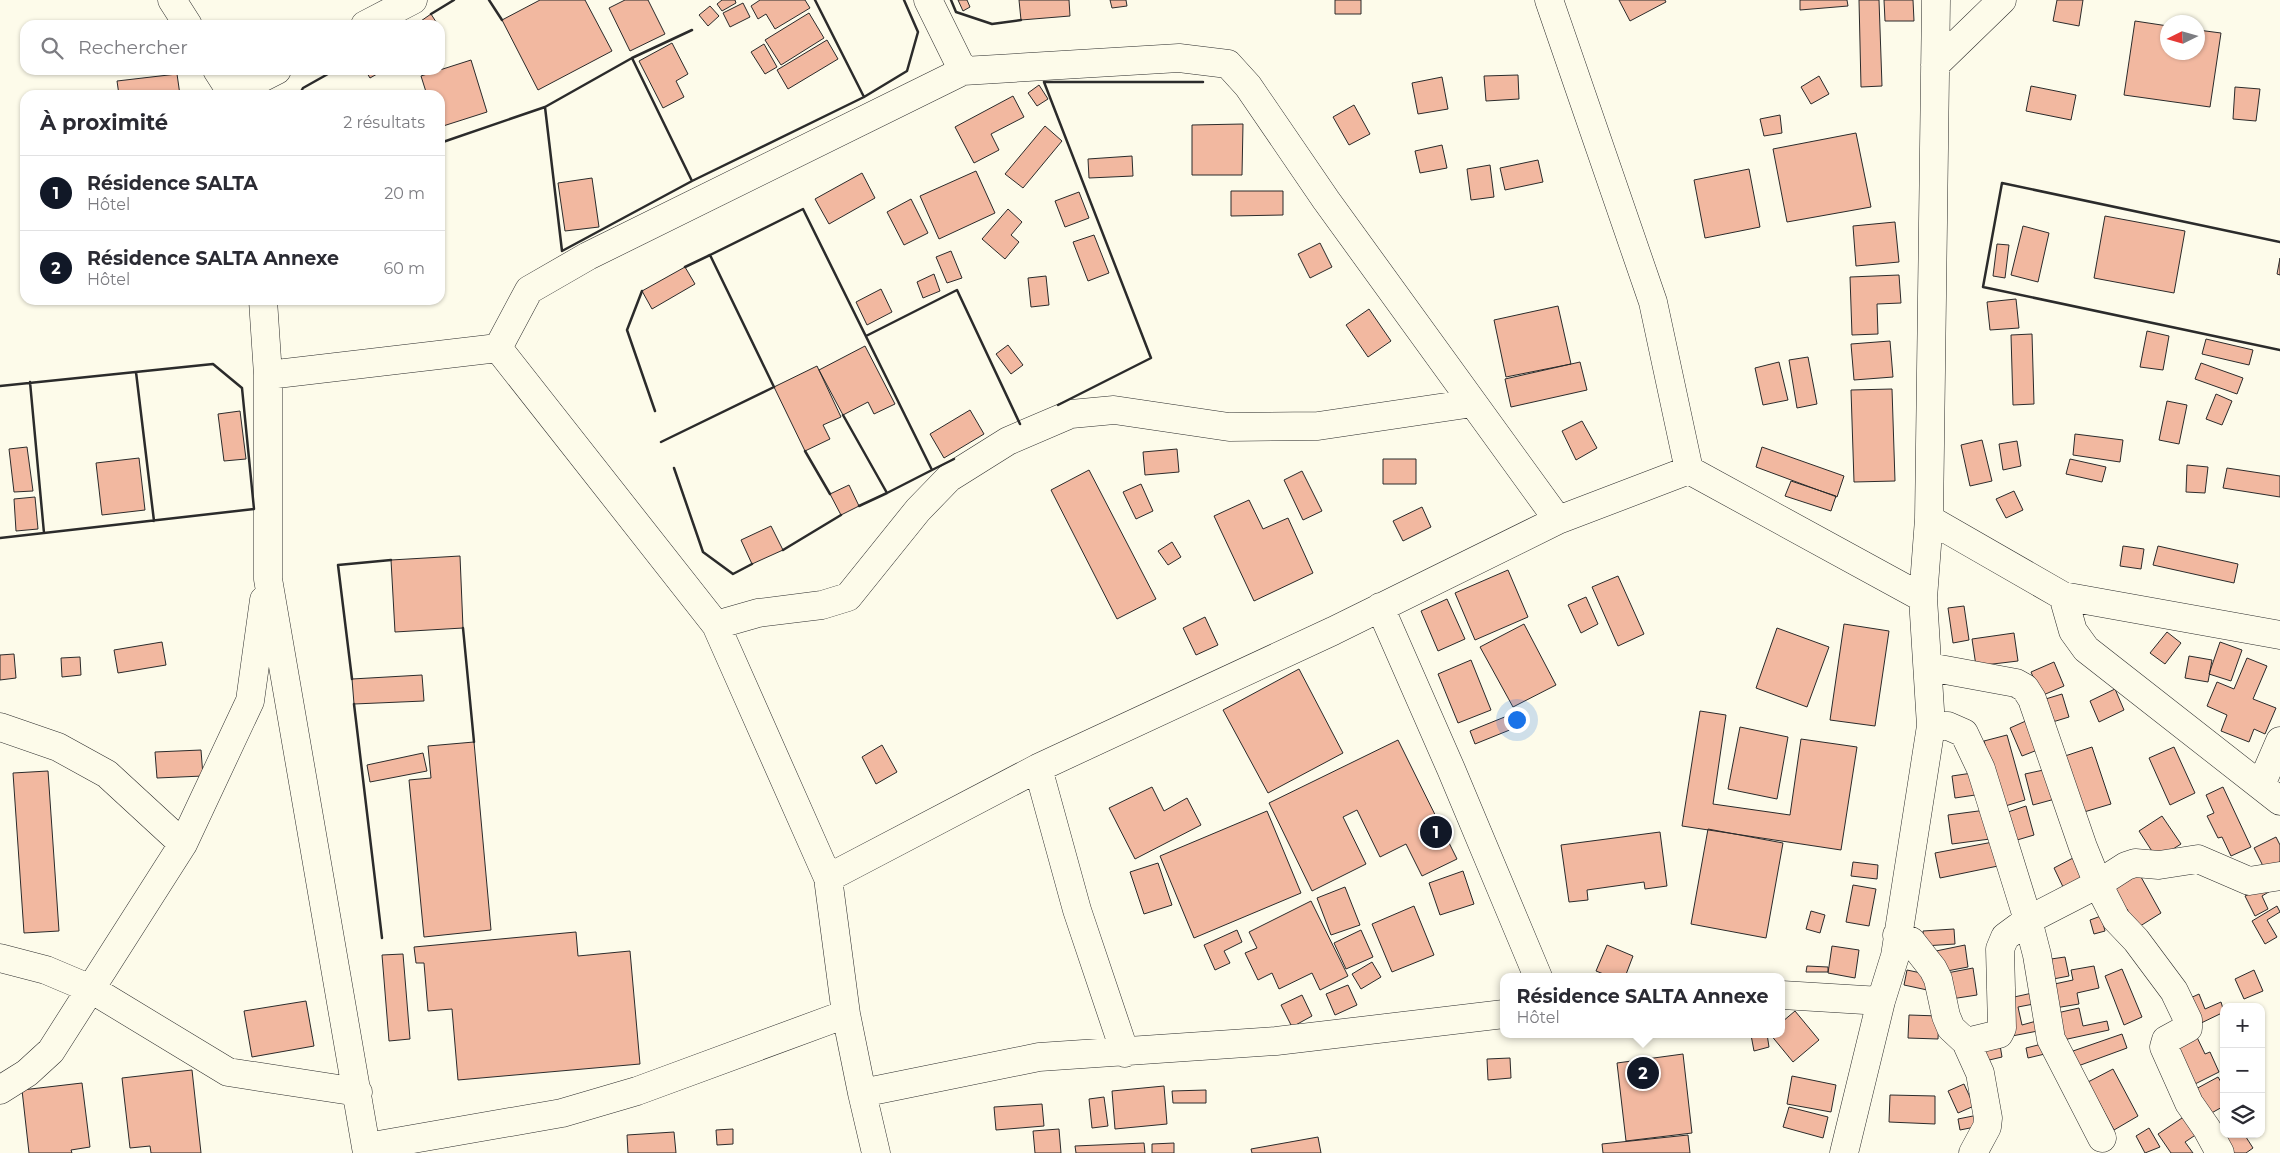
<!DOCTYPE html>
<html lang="fr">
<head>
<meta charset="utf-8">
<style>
  body { margin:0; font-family:Montserrat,sans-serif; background:#f2f2f3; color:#2b2b33 }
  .controls { position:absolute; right:15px; bottom:15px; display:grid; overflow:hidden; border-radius:10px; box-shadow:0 1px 4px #0004 }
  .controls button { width:45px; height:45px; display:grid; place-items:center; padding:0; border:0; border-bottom:1px solid #e1e1e2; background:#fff; color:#2b2b33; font:25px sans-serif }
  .compass { position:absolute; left:2160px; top:15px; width:45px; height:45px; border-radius:50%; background:#fff; box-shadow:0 1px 4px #0004; rotate:265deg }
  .you { position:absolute; left:1516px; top:719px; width:18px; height:18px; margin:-12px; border:4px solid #fff; border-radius:50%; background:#1a73e8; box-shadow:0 0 0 8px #1a73e833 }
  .badge { display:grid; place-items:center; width:32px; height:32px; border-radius:50%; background:#111827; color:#fff; font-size:16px; font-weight:700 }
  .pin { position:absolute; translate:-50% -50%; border:2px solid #fff; box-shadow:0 1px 5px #0006 }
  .popup { position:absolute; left:1500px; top:973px; width:285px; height:65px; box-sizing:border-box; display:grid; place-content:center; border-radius:10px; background:#fff; filter:drop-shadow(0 1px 4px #0005); font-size:16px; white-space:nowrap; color:#7c7c81 }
  .popup b { font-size:19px; color:#2b2b33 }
  .popup::after { content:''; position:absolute; left:50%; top:100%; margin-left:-10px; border:10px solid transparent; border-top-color:#fff }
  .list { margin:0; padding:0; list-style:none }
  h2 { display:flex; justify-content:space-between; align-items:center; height:65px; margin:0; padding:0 20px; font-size:21px }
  h2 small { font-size:16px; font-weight:400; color:#7c7c81 }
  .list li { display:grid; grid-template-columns:32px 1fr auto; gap:15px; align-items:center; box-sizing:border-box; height:75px; padding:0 20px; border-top:1px solid #e1e1e2 }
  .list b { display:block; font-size:19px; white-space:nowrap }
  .list p { margin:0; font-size:16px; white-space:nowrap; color:#7c7c81 }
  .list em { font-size:16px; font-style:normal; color:#7c7c81 }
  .icon { flex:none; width:28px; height:28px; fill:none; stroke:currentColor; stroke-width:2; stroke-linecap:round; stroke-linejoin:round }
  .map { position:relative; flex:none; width:2280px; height:1153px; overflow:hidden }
  .search { position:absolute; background:#fff; box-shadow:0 1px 4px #0004; left:20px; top:20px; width:425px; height:55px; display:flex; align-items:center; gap:12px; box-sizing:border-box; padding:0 18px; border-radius:15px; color:#7c7c81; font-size:19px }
  .panel { position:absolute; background:#fff; box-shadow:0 1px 4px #0004; left:20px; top:90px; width:425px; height:215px; border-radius:15px }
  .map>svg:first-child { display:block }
  .building { fill:#f2b8a0; stroke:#2b2b2b }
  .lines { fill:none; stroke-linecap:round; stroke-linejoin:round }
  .minor-casing { stroke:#2b2b2b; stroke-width:29 }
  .minor { stroke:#fdfbea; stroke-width:28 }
  .wall { stroke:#2b2b2b; stroke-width:2.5 }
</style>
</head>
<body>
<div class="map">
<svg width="2280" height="1153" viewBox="0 0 2280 1153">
  <rect width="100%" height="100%" fill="#fdfbea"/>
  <path class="building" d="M540 0H585L612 51 538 90 502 20Z
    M625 0H648L665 34 630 51 609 8Z
    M722 0H735L736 3 722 11 717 4Z
    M760 0H805L810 8 775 29 766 14 758 19 751 6Z
    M958 0H967L970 7 963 11Z
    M1019 0H1069L1070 16 1021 20Z
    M1110 0H1126L1127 6 1112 8Z
    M1335 0H1361V14H1335Z
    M1619 0H1665L1666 2 1630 21Z
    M1800 0H1847L1848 6 1800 10Z
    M1859 0H1879L1882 86 1861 87Z
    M1884 0H1913L1914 21H1885Z
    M2057 0H2083L2079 26 2053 21Z
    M743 3 750 17 730 27 723 13Z
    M710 6 719 16 708 26 699 15Z
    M809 13 824 38 781 65 765 40Z
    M431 14 438 25H419L418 23Z
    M2135 21 2168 26V52H2198V30L2221 33 2210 107 2124 95Z
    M827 40 838 59 788 89 777 70Z
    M672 43 688 74 676 81 684 97 663 108 639 61Z
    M764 44 777 67 765 74 751 52Z
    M471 60 487 112 440 127V95H427L421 76Z
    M365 70H384L370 78Z
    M177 74 180 95H119L117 81Z
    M1518 75 1519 99 1486 101 1484 76Z
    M1819 76 1829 94 1811 104 1801 87Z
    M1442 77 1448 109 1418 114 1412 83Z
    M1039 85 1048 99 1037 106 1028 93Z
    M2031 86 2076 95 2071 120 2026 111Z
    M2235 87 2260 89 2256 121 2233 119Z
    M1013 96 1024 117 991 134 999 150 974 163 955 127Z
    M1354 105 1370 134 1349 145 1333 117Z
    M1780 115 1782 133 1764 136 1760 119Z
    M1243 124 1242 175H1192V125Z
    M1045 126 1062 141 1023 188 1005 174Z
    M1856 133 1871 207 1787 222 1773 149Z
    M1442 145 1447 168 1420 173 1415 151Z
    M1132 156 1133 176 1089 178 1088 159Z
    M1538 160 1543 182 1505 190 1500 168Z
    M1490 165 1494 197 1471 200 1467 169Z
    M1749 169 1760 227 1705 238 1694 180Z
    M976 171 995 213 939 239 920 196Z
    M862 173 875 198 829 224 815 199Z
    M592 178 599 227 565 231 558 183Z
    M1231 191H1283V215L1231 216Z
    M1079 192 1089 218 1065 227 1055 201Z
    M911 199 928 233 904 245 887 212Z
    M1008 209 1022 222 1011 235 1019 242 1005 259 982 239Z
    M2105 216 2185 231 2174 293 2094 278Z
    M1895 222 1899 262 1856 266 1853 226Z
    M2023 226 2049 233 2038 282 2011 275Z
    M1094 235 1109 273 1088 281 1073 242Z
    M1320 243 1332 267 1310 278 1298 254Z
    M1997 244 2009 245 2005 278 1993 276Z
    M951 251 962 278 947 283 936 257Z
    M2280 258V275L2277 274Z
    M685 267 695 284 652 309 642 291Z
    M934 274 940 291 923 298 917 282Z
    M1899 275 1901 303 1877 304 1878 334 1852 335 1850 277Z
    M1046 276 1049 305 1031 307 1028 278Z
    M881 289 892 312 867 325 856 302Z
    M2016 299 2019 328 1990 330 1987 302Z
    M1558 306 1571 364 1506 377 1494 320Z
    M1369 309 1391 341 1368 357 1346 325Z
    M2147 331 2169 336 2163 370 2140 367Z
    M2032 334 2034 404 2013 405 2011 335Z
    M2206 339 2253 350 2249 365 2202 354Z
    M1890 341 1893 377 1854 380 1851 344Z
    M1008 345 1023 365 1011 374 996 354Z
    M865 346 895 404 874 414 868 402 843 415 819 370Z
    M1808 357 1817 404 1797 408 1789 360Z
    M1580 362 1587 390 1511 407 1505 379Z
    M1779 362 1788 400 1763 405 1755 368Z
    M2201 363 2243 378 2237 394 2195 379Z
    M817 366 841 417 823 425 830 439 805 451 774 387Z
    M1892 389 1895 481 1854 482 1851 390Z
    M2216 394 2232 401 2222 425 2206 419Z
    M2167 401 2187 405 2179 444 2159 440Z
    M970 410 984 434 944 458 930 434Z
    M240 411 246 459 224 461 218 414Z
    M1582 421 1597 448 1576 460 1562 431Z
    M2075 434 2123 440 2120 462 2073 455Z
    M1982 440 1992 481 1970 486 1961 445Z
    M2017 441 2021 466 2003 470 1999 444Z
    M27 447 33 491 14 492 9 449Z
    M1762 447 1844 476 1837 497 1756 467Z
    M1177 449 1179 472 1145 475 1143 452Z
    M139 458 145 510 102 515 96 463Z
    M1383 459H1416V484H1383Z
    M2070 459 2106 467 2102 482 2066 474Z
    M2187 465 2208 467 2205 493 2186 492Z
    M2227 468 2280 476V497L2223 488Z
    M1089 470 1156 599 1117 619 1051 490Z
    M1302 471 1322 511 1303 520 1284 480Z
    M1791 481 1836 496 1831 511 1785 496Z
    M1141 484 1153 511 1136 519 1123 492Z
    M849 485 859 506 841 515 830 494Z
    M2014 491 2023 510 2006 518 1996 499Z
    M35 497 38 529 16 531 14 499Z
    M1249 500 1263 529 1288 518 1313 573 1254 601 1214 516Z
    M1422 507 1431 527 1403 541 1393 521Z
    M771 526 783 550 752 564 741 540Z
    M1172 542 1181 557 1168 565 1158 551Z
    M2123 546 2144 549 2141 569 2120 566Z
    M2158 546 2238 564 2234 583 2153 565Z
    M460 556 463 628 395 632 391 560Z
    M1508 570 1528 617 1475 640 1455 593Z
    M1618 576 1644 634 1618 646 1592 587Z
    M1586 597 1598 624 1581 633 1568 605Z
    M1447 599 1465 639 1438 651 1421 611Z
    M1964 606 1969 640 1953 643 1948 608Z
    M1205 617 1218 645 1196 655 1183 628Z
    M1524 624 1556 685 1513 707 1480 647Z
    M1844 624 1889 631 1875 726 1830 720Z
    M1777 628 1829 647 1807 707 1756 688Z
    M2167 632 2181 643 2165 664 2150 653Z
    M2014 633 2018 661 1976 666 1972 639Z
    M162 642 166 665 118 673 114 650Z
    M2220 642 2242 650 2231 681 2209 674Z
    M14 654 16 678 0 680V655Z
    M2189 656 2212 660 2208 682 2185 678Z
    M80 657 81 675 62 677 61 658Z
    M2247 658 2267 666 2253 699 2276 708 2265 734 2254 729 2249 742 2221 731 2227 715 2207 706 2217 682 2234 689Z
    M1471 660 1491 710 1458 723 1438 674Z
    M2054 662 2064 686 2041 696 2031 672Z
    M1299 669 1343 753 1268 793 1223 710Z
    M422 675 424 701 354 704 352 679Z
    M2115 689 2124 710 2099 722 2090 701Z
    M2062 694 2069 717 2046 724 2039 701Z
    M1700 711 1726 715 1713 804 1790 815 1801 739 1857 747 1841 850 1682 826Z
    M1517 712 1522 725 1475 744 1470 731Z
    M2028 720 2040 749 2022 756 2010 728Z
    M1740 727 1788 737 1777 799 1728 789Z
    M2007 735 2025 800 2002 807 1984 741Z
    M1398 740 1457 859 1422 876 1406 844 1380 857 1357 810 1343 817 1366 864 1312 891 1269 803Z
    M474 742 491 930 424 937 409 780 431 778 428 746Z
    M882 745 897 772 876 784 862 757Z
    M2092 747 2111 804 2084 812 2065 756Z
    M2174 747 2195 793 2170 805 2149 758Z
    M201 750 203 776 157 778 155 752Z
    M423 753 427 771 370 782 367 765Z
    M2048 769 2055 799 2033 805 2025 774Z
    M48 771 59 931 24 933 13 773Z
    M1979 772 1982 794 1955 798 1952 776Z
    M1152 787 1164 811 1187 798 1201 825 1135 859 1109 808Z
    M2223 787 2251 847 2231 856 2222 837 2218 838 2207 816 2214 813 2206 795Z
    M2026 806 2034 835 2007 843 1999 815Z
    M1986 810 1990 839 1952 844 1948 815Z
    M1267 811 1301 893 1194 938 1160 856Z
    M2162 816 2181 844 2157 859 2139 831Z
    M1708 829 1783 843 1766 938 1691 924Z
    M1660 832 1667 886 1645 889 1644 882 1587 890 1588 900 1569 902 1561 845Z
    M2276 837 2280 845V862L2265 870 2254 848Z
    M1993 842 1998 866 1940 878 1935 853Z
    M2073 858 2083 879 2064 889 2054 868Z
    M1853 862 1878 865 1877 879 1851 876Z
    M1158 863 1172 905 1144 914 1130 872Z
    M2136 868 2161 913 2137 928 2127 909 2120 913 2104 885Z
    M1463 871 1474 904 1440 915 1429 883Z
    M2275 882 2277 887 2262 896 2268 909 2255 916 2245 896Z
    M1853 885 1876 889 1869 926 1846 922Z
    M1345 887 1360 925 1331 935 1317 898Z
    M1311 901 1348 976 1320 990 1312 973 1279 989 1272 973 1258 980 1245 953 1257 948 1249 932Z
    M1414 906 1434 955 1392 972 1372 924Z
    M2277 906 2280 912 2267 920 2277 937 2265 944 2252 921Z
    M1811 911 1825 915 1820 933 1806 929Z
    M2101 916 2105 931 2094 934 2090 920Z
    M1954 929 1955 944 1924 946 1923 931Z
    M1237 930 1242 942 1224 951 1230 963 1215 970 1204 945Z
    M1361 930 1373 957 1346 969 1334 943Z
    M576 932 578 956 630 951 640 1064 458 1080 452 1009 428 1011 424 963H416L414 947Z
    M1607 945 1633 956 1625 977H1611L1596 971Z
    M1965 945 1968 967 1947 971 1936 951Z
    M1832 946 1859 950 1855 978 1828 973Z
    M403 954 410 1039 389 1041 382 955Z
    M2065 957 2069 976 2048 980 2044 960Z
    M1372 962 1381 977 1361 989 1352 974Z
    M1807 966 1828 967V972H1806Z
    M2094 966 2099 988 2077 993 2079 1004 2055 1008 2050 985 2073 980 2071 970Z
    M1973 968 1977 995 1951 999 1947 973Z
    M2122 969 2142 1017 2124 1025 2105 976Z
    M1907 970 1935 976 1932 991 1904 985Z
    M2254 970 2263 991 2244 999 2235 979Z
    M1348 985 1357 1005 1335 1015 1326 994Z
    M2037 992 2039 1003 2018 1007 2022 1025 2040 1020 2043 1030 2012 1036 2005 999Z
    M2199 994 2205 1009 2221 1002 2224 1012 2197 1025 2186 1000Z
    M1302 995 1312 1016 1292 1027 1281 1005Z
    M306 1001 314 1046 252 1057 244 1011Z
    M2079 1008 2083 1026 2107 1021 2109 1030 2063 1040 2057 1013Z
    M1795 1011 1819 1040 1793 1062 1770 1034H1782V1022Z
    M1909 1015 1939 1016 1938 1039 1908 1038Z
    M2194 1031 2205 1054 2210 1052 2219 1072 2191 1086 2170 1042Z
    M1767 1034 1769 1047 1754 1051 1751 1035Z
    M2122 1034 2127 1048 2078 1066 2073 1051Z
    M1999 1039 2002 1057 1985 1061 1982 1043Z
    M2046 1043 2049 1053 2028 1058 2026 1048Z
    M1683 1054 1692 1133 1626 1141 1617 1063Z
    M1510 1058 1511 1078 1488 1080 1487 1059Z
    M2113 1069 2138 1116 2114 1130 2088 1082Z
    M192 1070 201 1153H151L150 1146 130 1148 122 1078Z
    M1792 1076 1836 1085 1831 1112 1787 1104Z
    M2218 1077 2224 1087V1106L2208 1115 2194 1090Z
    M82 1083 90 1147 71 1150 72 1153H29L22 1090Z
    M1964 1084 1974 1106 1958 1113 1948 1091Z
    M1164 1086 1167 1124 1115 1129 1112 1091Z
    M1206 1090V1103H1173L1172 1091Z
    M1890 1095 1935 1096V1124L1889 1122Z
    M1104 1097 1108 1126 1092 1128 1089 1099Z
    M1042 1104 1044 1126 996 1130 994 1107Z
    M1789 1107 1828 1117 1823 1138 1783 1127Z
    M2191 1112 2203 1130 2185 1142 2193 1153H2171L2158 1134Z
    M1978 1115 1980 1126 1960 1130 1958 1119Z
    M2149 1128 2160 1147 2145 1153 2136 1136Z
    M733 1129V1144L717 1145 716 1130Z
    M1059 1129 1061 1153H1035L1033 1131Z
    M674 1132 676 1153H628L627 1135Z
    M2228 1134H2244L2253 1148 2246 1153H2229L2220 1140Z
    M1688 1135 1690 1153H1603L1602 1144Z
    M1318 1137 1321 1153H1252L1251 1149Z
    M1144 1143 1145 1153H1076L1075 1146Z
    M1174 1143V1153H1152V1144Z"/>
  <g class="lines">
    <defs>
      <path id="minor" d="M172 0 188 25
        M928 0 963 71
        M1549 0 1653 302 1689 470 1923 598
        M365 25 413 0
        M1935 65 2002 0
        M217 70 233 95
        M232 93 277 70
        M263 300 268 375V579L367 1153
        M498 348 529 290 588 256 963 71 1179 58 1228 64 1248 86 1326 200 1558 520
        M498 348 716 625 828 878 846 1014 862 1093 876 1153
        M268 375 498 348
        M1929 519 2063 596 2280 635
        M2063 596 2073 631 2086 649 2280 801
        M1380 607 1451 769 1538 977
        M716 625 758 613 822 605 848 597 918 510 949 478 1008 441 1071 414 1114 410 1229 427 1318 426 1473 403
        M1929 667 2016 683 2025 688 2032 699 2083 847 2098 884 2116 919 2136 940 2174 991 2188 1020V1028L2166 1040 2164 1047 2189 1103 2207 1129 2220 1153
        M1931 726H1948L1964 733 1981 769 2028 920 2005 937 2000 949 2002 1028 1999 1034 1966 1042
        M0 727 58 747 107 774 183 844 250 701 264 600
        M1038 768 1077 910 1125 1053
        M2261 785 2280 741
        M828 878 1038 768 1333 631 1558 520 1689 470
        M1897 935 1911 941 1933 969 1938 979 1946 1016 1951 1028 1966 1042 1980 1073 1988 1118 1987 1127 1973 1153
        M0 958 46 970 91 989 228 1072 358 1092
        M1782 995 1881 1001
        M0 1090 27 1073 51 1051 183 844
        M862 1093 1039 1057 1276 1041 1504 1014
        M2102 1138 2051 1039 2037 955 2028 920 2098 884 2126 866 2135 863 2159 865 2198 859 2249 881 2280 876
        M367 1147 562 1113 637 1091 846 1014
        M1844 1153 1881 1001 1895 956 1931 726 1923 598 1929 519 1936 0"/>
    </defs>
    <use href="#minor" class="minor-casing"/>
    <use href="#minor" class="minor"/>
    <path class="wall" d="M489 0 502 20
      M951 0 956 12 992 24 1021 20
      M431 14 454 0
      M692 30 632 58 692 181 864 97 815 0
      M632 58 545 107 562 251 692 181
      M299 95 303 88 335 70
      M864 97 907 71 918 32 904 0
      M440 143 545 107
      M2280 242 2002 183 1983 287 2280 350
      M710 255 803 209 932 470 887 493
      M642 291 627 330 655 411
      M866 336 957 290 1020 424
      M136 372 154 521
      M30 382 44 533
      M0 386 213 364 242 388 254 509 0 538
      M1058 405 1151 358 1044 82H1203
      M843 415 887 493 859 506
      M661 442 774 387 710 255 685 267
      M805 451 830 494
      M674 468 703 552 733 574 752 564
      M932 470 954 459
      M783 550 841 515
      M463 628 474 742
      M352 679 338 565 391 560
      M354 704 382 938"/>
  </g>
</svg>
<div class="controls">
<button>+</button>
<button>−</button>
<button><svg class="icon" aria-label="layers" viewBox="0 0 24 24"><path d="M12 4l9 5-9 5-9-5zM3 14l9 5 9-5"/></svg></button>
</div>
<svg class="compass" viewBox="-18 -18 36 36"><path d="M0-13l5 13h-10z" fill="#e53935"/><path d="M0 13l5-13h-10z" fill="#7c7c81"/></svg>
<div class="you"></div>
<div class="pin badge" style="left:1436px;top:832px">1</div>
<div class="pin badge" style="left:1643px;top:1073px">2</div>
<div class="popup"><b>Résidence SALTA Annexe</b>Hôtel</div>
<div class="search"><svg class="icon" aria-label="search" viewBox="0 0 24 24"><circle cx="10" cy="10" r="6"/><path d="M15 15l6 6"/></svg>Rechercher</div>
<section class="panel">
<h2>À proximité<small>2 résultats</small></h2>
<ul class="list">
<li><span class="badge">1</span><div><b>Résidence SALTA</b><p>Hôtel</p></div><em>20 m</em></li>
<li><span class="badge">2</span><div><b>Résidence SALTA Annexe</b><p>Hôtel</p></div><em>60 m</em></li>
</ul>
</section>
</div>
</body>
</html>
